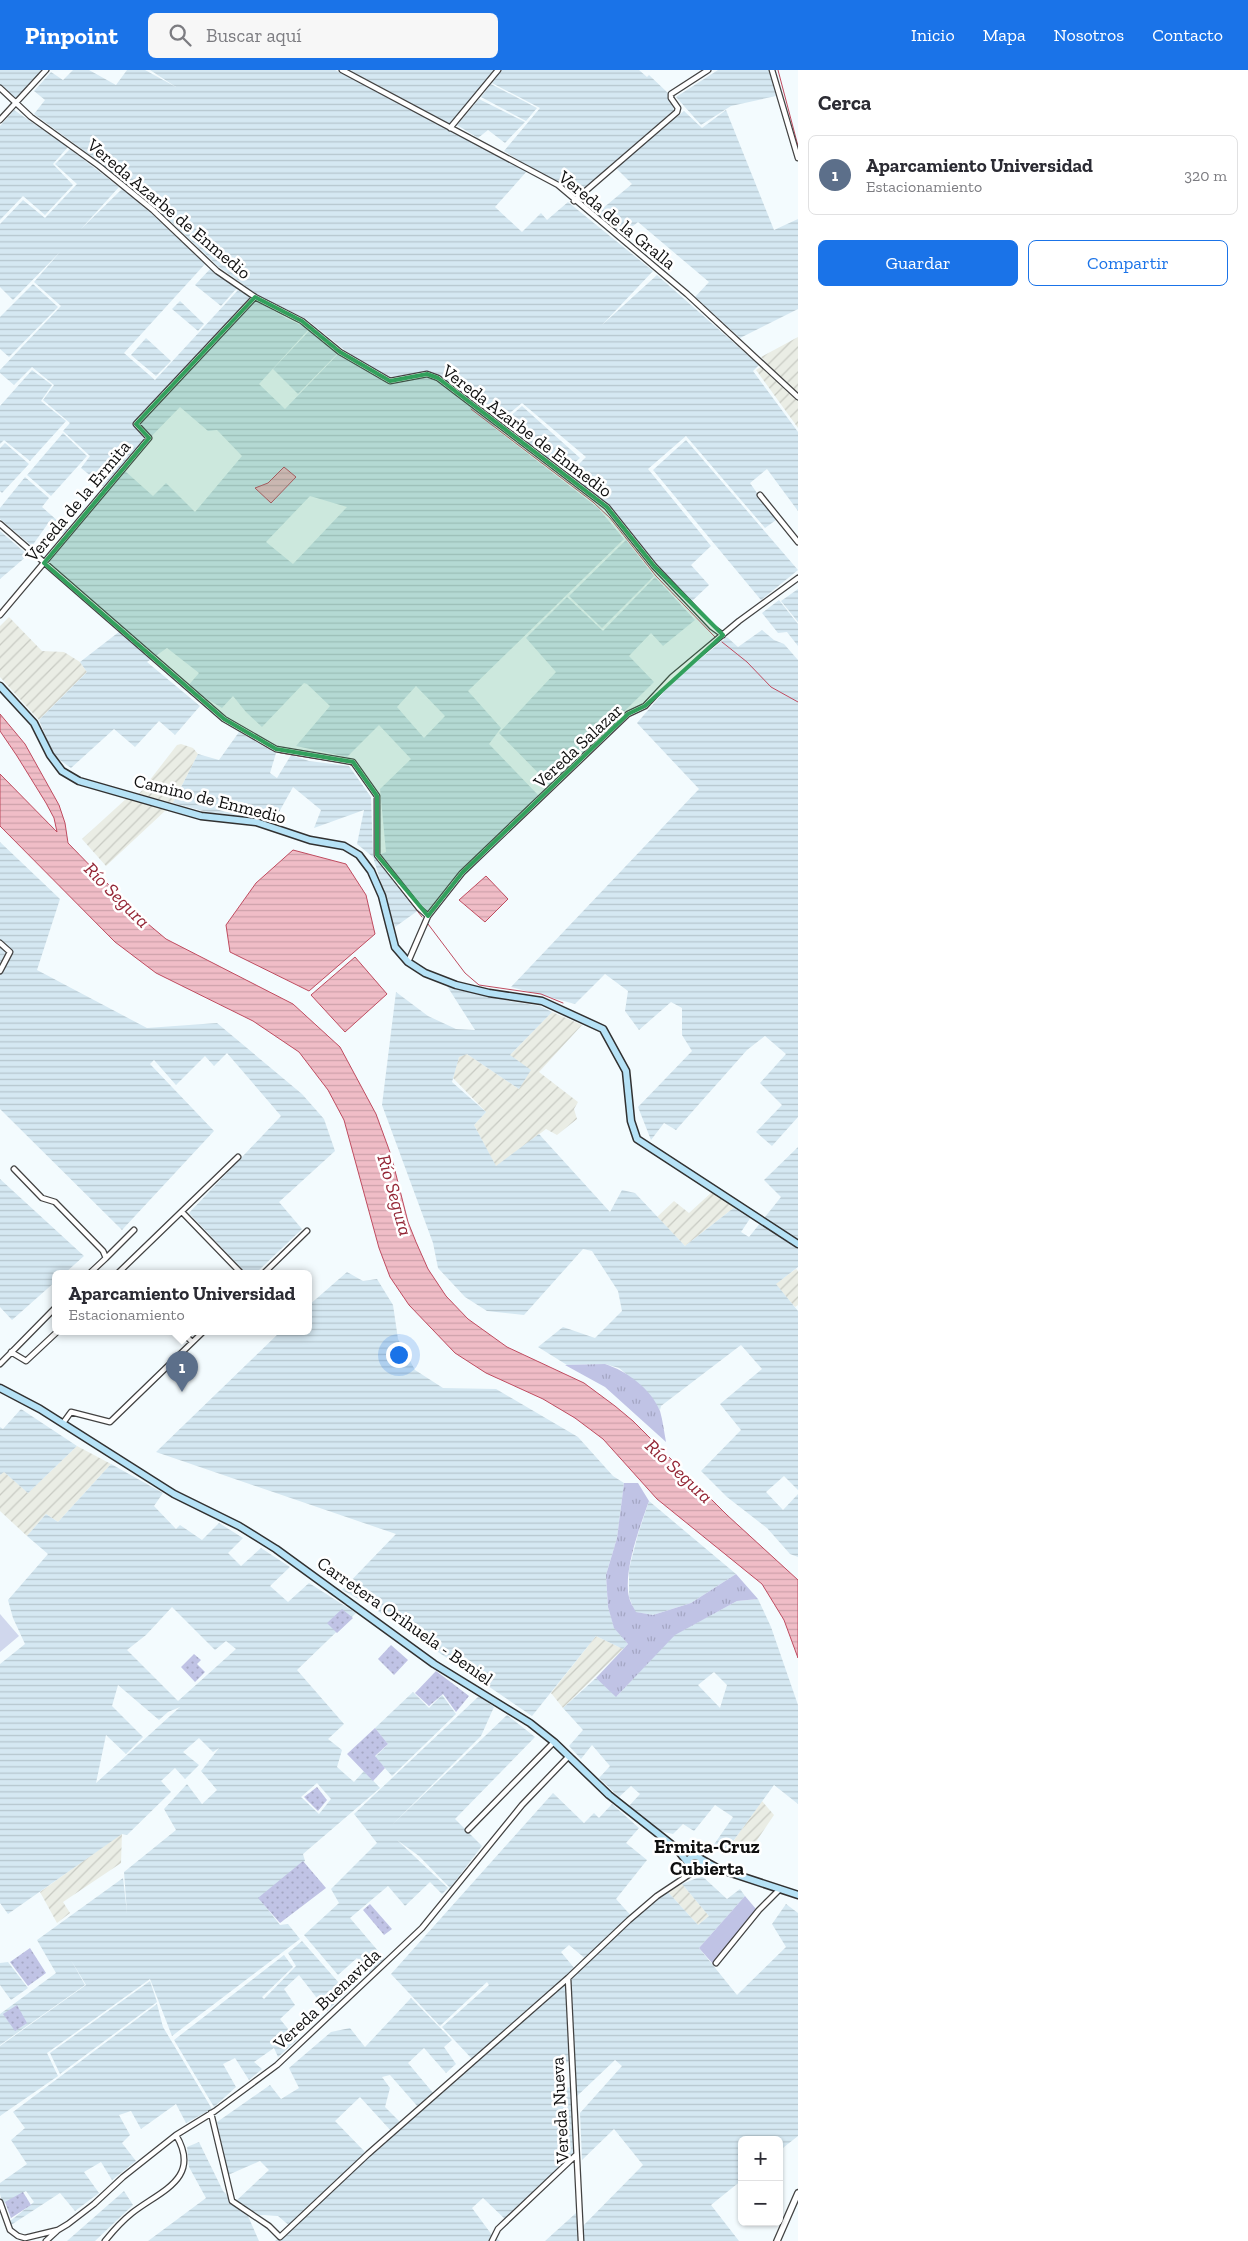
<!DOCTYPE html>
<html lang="es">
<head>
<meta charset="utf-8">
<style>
  body { margin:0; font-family:"Zilla Slab",serif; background:#f7f7f7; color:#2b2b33 }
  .controls { position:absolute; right:15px; bottom:15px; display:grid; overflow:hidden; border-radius:8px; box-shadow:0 1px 4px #0004 }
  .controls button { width:45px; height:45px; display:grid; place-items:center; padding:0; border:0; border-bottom:1px solid #e1e1e2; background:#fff; color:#2b2b33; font:25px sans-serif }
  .you { position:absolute; left:398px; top:1284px; width:18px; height:18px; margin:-12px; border:4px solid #fff; border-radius:50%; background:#1a73e8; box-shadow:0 0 0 8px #1a73e833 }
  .badge { display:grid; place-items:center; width:32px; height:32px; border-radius:50%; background:#1a73e8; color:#fff; font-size:16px; font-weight:700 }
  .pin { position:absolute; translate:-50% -41px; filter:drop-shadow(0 1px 2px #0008) }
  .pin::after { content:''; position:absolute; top:26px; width:18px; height:15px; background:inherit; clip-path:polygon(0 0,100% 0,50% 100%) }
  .popup { position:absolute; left:52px; top:1200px; width:260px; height:65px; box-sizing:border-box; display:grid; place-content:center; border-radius:8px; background:#fff; filter:drop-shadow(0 1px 4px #0005); font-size:16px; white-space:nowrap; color:#7c7c81 }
  .popup b { font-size:19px; color:#2b2b33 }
  .popup::after { content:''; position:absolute; left:50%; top:100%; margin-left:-10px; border:10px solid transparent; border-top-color:#fff }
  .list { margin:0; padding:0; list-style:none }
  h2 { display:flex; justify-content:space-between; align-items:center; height:65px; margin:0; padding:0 20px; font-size:21px }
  h2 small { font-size:16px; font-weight:400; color:#7c7c81 }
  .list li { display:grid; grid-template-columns:32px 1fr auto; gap:15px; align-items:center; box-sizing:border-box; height:80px; margin:0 10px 10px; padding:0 10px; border:1px solid #e1e1e2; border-radius:8px }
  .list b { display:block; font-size:19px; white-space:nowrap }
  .list p { margin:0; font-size:16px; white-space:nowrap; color:#7c7c81 }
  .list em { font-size:16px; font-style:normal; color:#7c7c81 }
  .actions { display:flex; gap:10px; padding:15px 20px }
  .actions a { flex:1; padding:11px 0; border:1px solid #1a73e8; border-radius:8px; text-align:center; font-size:18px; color:#1a73e8 }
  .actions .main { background:#1a73e8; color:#fff }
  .icon { flex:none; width:28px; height:28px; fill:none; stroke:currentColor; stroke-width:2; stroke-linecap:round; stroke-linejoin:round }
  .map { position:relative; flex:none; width:798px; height:2171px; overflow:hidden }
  header { display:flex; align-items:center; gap:30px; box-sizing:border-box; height:70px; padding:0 25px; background:#1a73e8; color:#fff }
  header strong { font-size:24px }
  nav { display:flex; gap:28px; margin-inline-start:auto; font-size:18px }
  .search { width:350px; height:45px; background:#f7f7f7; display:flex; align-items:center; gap:12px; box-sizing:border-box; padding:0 18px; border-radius:8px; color:#7c7c81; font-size:19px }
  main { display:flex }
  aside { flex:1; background:#fff }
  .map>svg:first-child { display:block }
  .industrial { fill:url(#industrial-furrows) }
  .farmland { fill:url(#farmland-rules); fill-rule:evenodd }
  .grass { fill:url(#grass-tufts) }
  .park { fill:#c0c3e5 }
  .garden { fill:url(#garden-dots) }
  .pitch { fill:#d0d7ed }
  .water { fill:url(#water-rules); stroke:#bf4c60 }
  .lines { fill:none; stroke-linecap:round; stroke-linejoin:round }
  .stream { stroke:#bf4c60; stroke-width:1 }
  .minor-casing { stroke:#424242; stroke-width:7 }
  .tertiary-casing { stroke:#424242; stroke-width:8 }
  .secondary-casing { stroke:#313131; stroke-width:9 }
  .minor { stroke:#fff; stroke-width:4.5 }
  .tertiary { stroke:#fff; stroke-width:5.5 }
  .secondary { stroke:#b6e2f6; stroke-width:6 }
  .marked { fill:#32a05c; fill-opacity:0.2; stroke:#32a05c; stroke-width:4; stroke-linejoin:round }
  .labels { text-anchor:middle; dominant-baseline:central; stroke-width:5; stroke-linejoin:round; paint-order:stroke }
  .street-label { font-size:18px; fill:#0f0f0f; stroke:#fff }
  .water-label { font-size:19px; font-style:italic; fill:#942635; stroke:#fff }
  .neighbourhood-label { font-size:19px; font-weight:bold; fill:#0f0f0f; stroke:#fff }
</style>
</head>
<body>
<header>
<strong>Pinpoint</strong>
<div class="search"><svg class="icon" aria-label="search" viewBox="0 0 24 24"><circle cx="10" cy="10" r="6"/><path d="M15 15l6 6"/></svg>Buscar aquí</div>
<nav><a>Inicio</a><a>Mapa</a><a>Nosotros</a><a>Contacto</a></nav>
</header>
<main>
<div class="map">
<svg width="798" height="2171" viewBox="0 0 798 2171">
  <defs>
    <pattern id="industrial-furrows" width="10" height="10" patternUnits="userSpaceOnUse" patternTransform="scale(1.25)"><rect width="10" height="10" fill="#eaede5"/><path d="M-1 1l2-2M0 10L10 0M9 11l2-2" fill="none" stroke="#c8cac3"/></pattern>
    <pattern id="farmland-rules" width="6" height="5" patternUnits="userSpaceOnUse" patternTransform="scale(1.25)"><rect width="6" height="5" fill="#d5e8f2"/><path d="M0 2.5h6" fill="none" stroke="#b6c6ce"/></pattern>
    <pattern id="grass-tufts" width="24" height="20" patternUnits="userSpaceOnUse" patternTransform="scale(1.25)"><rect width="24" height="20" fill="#c0c3e5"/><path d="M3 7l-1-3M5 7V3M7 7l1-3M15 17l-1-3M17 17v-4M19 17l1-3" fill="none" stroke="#a4a6c3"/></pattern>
    <pattern id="garden-dots" width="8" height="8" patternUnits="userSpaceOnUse" patternTransform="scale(1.25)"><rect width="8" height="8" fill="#c0c3e5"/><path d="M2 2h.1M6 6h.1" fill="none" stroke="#a4a6c3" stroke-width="1.8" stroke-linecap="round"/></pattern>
    <pattern id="water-rules" width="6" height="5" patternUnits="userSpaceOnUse" patternTransform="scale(1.25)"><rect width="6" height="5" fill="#f0bdc7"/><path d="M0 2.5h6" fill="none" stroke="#cda1aa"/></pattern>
  </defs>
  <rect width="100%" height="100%" fill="#f3fbfe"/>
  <path class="industrial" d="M798 267V358L756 300 767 293 761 287Z
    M9 547 42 581 64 582 80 592 87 602 39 650 0 607V556Z
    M181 674 193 678 198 684 173 733 139 724 177 675Z
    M127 728 166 740 106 796 82 769Z
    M552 942 582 955 539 1002 578 1032 574 1039 577 1049 557 1065 546 1059 496 1097 474 1055 486 1042 453 1008 459 986 467 984 519 1019 510 985Z
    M712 1122 736 1136 685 1176 657 1147 674 1131 689 1143Z
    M796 1199 798 1201V1235L795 1237 775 1214Z
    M77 1376 111 1394 58 1452 46 1444 27 1466 0 1441V1405L3 1401 28 1423Z
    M596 1566 623 1579 563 1638 551 1623Z
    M762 1731 774 1745 749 1782 732 1773Z
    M122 1763 121 1793 63 1832 70 1843 57 1853 40 1822Z
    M682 1814 709 1846 698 1855 667 1821Z"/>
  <path class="farmland" d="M0 0H50L20 32 0 15Z
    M73 0H89L116 15 127 0H145L176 17 150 0H335L527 101 495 137 522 162 541 143 547 150 568 132 653 201 602 255 657 205 759 295 753 301 798 362V441L767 399 750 413 776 450 765 458 686 366 648 399 711 476 691 495 709 515 691 532 654 494 611 439 569 404 586 387 522 333 493 357 598 438 624 469 468 621 501 658 489 674 539 726 460 802 428 842 423 837 395 857 373 787 357 774 364 740 314 758 321 740 293 717 274 751 211 743 173 733 198 684 219 690 239 662 276 683 270 703 277 708 291 685 309 691 349 696 371 727 373 787 386 782 380 719 411 689 379 655 347 687 296 676 330 636 307 614 304 613 262 657 246 642 233 626 222 638 187 617 199 603 167 578 147 592 200 636 175 665 159 651 135 677 114 659 71 698 54 686 39 650 87 602 80 592 124 558 49 492 125 401 153 426 166 413 195 442 242 386 217 360 208 361 180 337 103 416 81 398 90 386 63 361 70 353 43 330 54 315 32 297 14 315 0 303V300L61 236 34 212 60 182 13 230 0 217V154L23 130 45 148 77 114 55 94 70 79 119 117 81 159 122 119 152 144 205 194 124 283 155 310 238 220 286 248 309 259 259 314 285 339 339 283 390 314 427 302 390 307 357 290 306 249 259 226 219 197 155 137 94 88 34 44 45 30 34 21 51 2 63 10ZM310 426 347 437 293 494 266 472ZM416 616 445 646 424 668 397 637Z
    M349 0H495L450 54Z
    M502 0H639L647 7 649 5 668 23 674 40 575 126 504 81 540 38 492 13Z
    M718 0H769L776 26 731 36 701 55 676 27Z
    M491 14 537 38 526 51 481 27Z
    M479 29 525 52 505 73 488 60 478 68 457 55Z
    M14 40 68 77 53 94 73 115 45 145 23 126 0 150V56Z
    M726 40 774 160 798 149V239L740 268 695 227 709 212 638 152 622 165 596 144 632 114 616 98 684 41 702 58Z
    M211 198 237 218 221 236 195 215Z
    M33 214 58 237 9 287 0 279V247Z
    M180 231 204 254 198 261 172 239Z
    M310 260 338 283 298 324 273 299Z
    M146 268 171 291 156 306 131 285Z
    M32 300 52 315 41 331 66 351 30 391 4 370 0 374V336Z
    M522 336 580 388 565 401 502 353Z
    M63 363 87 386 51 426 27 405Z
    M686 370 798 500 761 530 653 400Z
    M5 373 29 394 2 423 0 421V378Z
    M25 407 49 428 42 437 68 460 63 464 49 452 32 476 0 449V438Z
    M0 461 28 485 0 509Z
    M626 470 654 506 602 558 569 526Z
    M655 507 695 550 663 576 651 563 629 586 654 612 550 715 499 663 556 602 526 568 567 527 603 561Z
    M798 519V552L781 531Z
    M779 530 798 554V576L787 562 778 563 762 543Z
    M762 560 774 570 784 574 798 590V1047L772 1076 756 1062 782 1035 760 1013 786 984 765 966 747 980 676 1060 664 1053 651 1070 638 1037 692 981 682 965V938L671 932 639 960 625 941 628 921 605 904 575 934 511 917 699 719 637 653 673 611 727 567 738 577Z
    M0 772 60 829 37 900 147 958 217 953 302 1024 324 1049 335 1081 279 1132 302 1159 256 1203H246L189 1143 281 1046 227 983 214 996 205 986 176 1015 154 990 150 994 214 1061 122 1160 0 1039Z
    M447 916 509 931 540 936 552 942 510 985 531 1000 519 1019 467 984 459 987 452 1012 486 1042 474 1055 496 1096 539 1064 610 1142 622 1120 635 1123 685 1176 736 1136 751 1147 741 1162 749 1167 781 1127 764 1110 798 1077V1197L776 1214 798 1241V1420L784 1406 766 1422 783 1440 798 1424V1487L790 1484 767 1458 727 1427 701 1401 741 1360 720 1334 762 1299 741 1275 661 1336 660 1340 643 1318 619 1298 605 1294 567 1295 538 1277 563 1257 595 1268 622 1241 618 1221 592 1181 583 1179 524 1245 487 1241 465 1227 438 1198 433 1173 382 1035 396 922 428 946 456 959 475 960Z
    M0 1109 84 1186 65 1203H56V1211L12 1250 0 1237Z
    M347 1202 363 1211 377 1209 393 1235 398 1269 415 1300 443 1318 496 1319 578 1367 613 1406 624 1413 617 1468 606 1505 608 1537 614 1557 628 1574 623 1579 596 1566 532 1646 366 1533 342 1520 396 1464 156 1382 281 1261H308V1236Z
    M21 1339 77 1376 28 1423 4 1402 0 1405V1357L3 1359Z
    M111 1394 163 1423 154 1436 176 1459 180 1455 202 1470 219 1453 243 1468 228 1483 241 1496 261 1478 290 1497 270 1516 288 1532 309 1513 356 1543 297 1600 344 1654 328 1669 342 1680 337 1697 354 1712 364 1701 380 1718 303 1784 305 1791 259 1828 280 1855 288 1854 300 1869 172 1966 150 1909 47 1983 58 2006 0 2046V1976L86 1915 71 1890 85 1915 0 1975V1944L56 1903 37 1870 123 1808 127 1843 124 1802 176 1760 164 1739 187 1714 202 1734 217 1720 201 1701 219 1678 213 1682 199 1668 183 1682 199 1695 185 1709 175 1698 161 1711 171 1722 127 1765 122 1764 8 1844 0 1833V1594L25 1574 13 1548 8 1530 48 1484 27 1466 46 1444 58 1452ZM172 1537 215 1580 226 1571 236 1579 178 1631 127 1580 146 1565ZM118 1615 159 1650 168 1642 180 1637 96 1713 106 1665 126 1684 143 1667 112 1636ZM317 1713 331 1729 319 1744 301 1727Z
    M649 1431 736 1504 691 1533 653 1545 635 1542 629 1527V1499L638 1464Z
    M758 1529 771 1557 798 1635V1734L774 1715 723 1785 713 1776 733 1747 715 1735 694 1761 683 1754 673 1764 659 1761 629 1736 640 1724 631 1716 619 1727 599 1708 610 1696 592 1675 581 1689 569 1676 583 1660 563 1638 596 1608 617 1626 674 1565 737 1531ZM714 1602 727 1615 720 1638 698 1615Z
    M413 1622 429 1638 442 1625 456 1644 392 1706 375 1687 388 1674 375 1658Z
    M479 1626 494 1637 481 1666 393 1754 507 1645 535 1667 455 1749 482 1776 450 1818 419 1786 397 1770 448 1818 442 1824 430 1812 405 1836 388 1816 350 1848 385 1889 370 1903 357 1888 338 1905 304 1865 339 1833 331 1819 377 1773 354 1744Z
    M553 1723 584 1753 594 1743 599 1748 612 1734 639 1758 626 1773 647 1790 616 1829 634 1849 667 1821 698 1855 709 1846 682 1814 702 1806 727 1829 740 1819 745 1826 699 1878 737 1925 786 1877 772 1854 786 1834 798 1843V2066L779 2081V2070H742V2110L711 2135 739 2171H545L576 2143 578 2161 643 2095 614 2059 582 2090 580 2043 622 1996 615 1990 576 2027 574 1987 558 2000 568 2018 572 2015 575 2084 506 2150 483 2128 472 2138 492 2165 500 2171H275L291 2157 278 2146 264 2145 248 2146 259 2171H148L206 2128 189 2097 187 2077 199 2072 223 2121 237 2135 236 2131 269 2100 260 2091 228 2105 217 2052 270 2015 281 2029 299 2018 289 1998 331 1962 350 1958 365 1977 411 1928 452 1970 444 1977 456 1994 446 2003 424 1978 408 1993 434 2024 418 2037 390 2005 382 2007 390 2018 385 2037 401 2053 392 2062 360 2027 335 2051 365 2082 362 2090 473 1990 442 1957 489 1915 487 1912 440 1956 391 1904ZM569 1875 587 1890 575 1899 561 1882Z
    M302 1871 347 1922 327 1941 299 1905 284 1919 295 1935 280 1949 297 1970 278 1987 274 1978 254 1992 262 1999 249 2010 235 1988 223 1994 236 2017 214 2037 174 1970 284 1885 293 1897 262 1927 264 1929 296 1896 288 1883Z
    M8 1892 28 1918 11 1930 0 1915V1893Z
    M150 1911 157 1932 60 2004 50 1983Z
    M157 1934 163 1957 212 2039 186 2053 176 2034 141 2059 131 2041 119 2045 130 2065 122 2073 136 2091 112 2110 101 2092 84 2102 99 2123 75 2141 60 2123 11 2155 9 2152 34 2132 26 2121 3 2134 0 2124V2113L27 2094 11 2070 25 2058 13 2042Z
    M124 2121 133 2135 95 2171H67Z"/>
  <path class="grass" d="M605 1294C627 1301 651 1319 660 1341 663 1351 664 1362 666 1372L605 1317 565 1295Z
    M624 1413H638L649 1431C640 1456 623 1501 629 1527 630 1532 634 1538 636 1542L653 1545 691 1533 736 1504 758 1529 737 1531 675 1565 616 1627 596 1608 628 1574 614 1558 608 1537 606 1505 617 1468Z"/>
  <path class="park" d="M745 1826 756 1839 713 1894 699 1878Z"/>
  <path class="garden" d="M342 1539 353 1548 337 1563 327 1553Z
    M391 1575 408 1590 394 1605 378 1589Z
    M194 1584 201 1590 197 1594 205 1602 195 1612 181 1597Z
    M436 1601 469 1626 456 1642 443 1624 429 1636 415 1623Z
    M375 1658 388 1674 375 1686 385 1698 373 1711 347 1684Z
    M317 1717 327 1730 318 1741 304 1727Z
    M303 1791 326 1818 280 1853 258 1828Z
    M370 1834 392 1859 384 1865 363 1840Z
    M30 1878 46 1903 28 1916 10 1892Z
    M17 1935 27 1953 15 1961 3 1944Z
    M23 2122 31 2135 11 2148 5 2132Z"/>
  <path class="pitch" d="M0 1544 19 1566 0 1582Z"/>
  <path class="water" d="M284 397 296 407 271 433 255 418 268 413Z
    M0 644 25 674 59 735 65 753 68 773 141 848 166 869 293 934 340 977 376 1044 391 1085 408 1152 416 1172 428 1199 446 1226 468 1249 507 1277 584 1313 615 1336 633 1351 727 1445 798 1510V1588L784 1550 762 1514 657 1429 603 1369 575 1348 543 1329 486 1303 455 1283 409 1235 390 1207 379 1178 344 1050 328 1020 299 982 253 951 156 903 115 872 0 756V704L57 762 54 748 46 733 17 686 0 661Z
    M293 780 346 794 366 825 375 864 309 921 230 882 226 855 256 813Z
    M486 806 508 829 485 852 459 830Z
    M355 887 387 924 345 962 311 925Z"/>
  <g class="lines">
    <path class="stream" d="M778 0 798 76
      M471 339 593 432 610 448 656 506 715 567
      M0 457 32 484
      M722 572 747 592 771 617 798 632
      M226 652 270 679 281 683 349 694 354 697
      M377 789 422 847
      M428 854 465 903 479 915 541 924 563 933"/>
    <defs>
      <path id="minor" d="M342 0 558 115 687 224 798 327
        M772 0 798 88
        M0 18 31 47 99 96 153 140 217 201 255 227 302 251 340 282 390 311 427 304 438 308 607 437 654 496 712 557 723 565
        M0 50 46 0
        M450 58 498 0
        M574 131 677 42 678 38 671 28V24L708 0
        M760 425 798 472
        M0 454 224 649 276 679 353 692 377 726V785L419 838 428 846
        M0 545 149 368 136 354 255 227
        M0 873 10 882 0 901
        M408 892 428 846 462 803 628 644 645 636 672 607 739 551 798 508
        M14 1099 42 1128 55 1132 103 1181 106 1188 90 1203
        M182 1142 241 1203
        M106 1188 134 1160
        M118 1203 238 1087
        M264 1203 307 1161
        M181 1261 192 1272
        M11 1282 26 1291 58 1261
        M0 1294 56 1237
        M63 1353 71 1342 110 1352 204 1261
        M468 1760 554 1672
        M684 1806 688 1797
        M716 1893 759 1840 780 1819
        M568 1908 581 2171
        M211 2043 232 2131 269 2156 280 2167 368 2084 568 1908 629 1850 657 1826 696 1800
        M0 2132 10 2160 18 2166 25 2168 58 2160 68 2154 94 2134 123 2107 176 2065 215 2041 277 1995 422 1858 522 1735 569 1686
        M46 2171 57 2161
        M105 2171C113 2161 122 2151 132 2143 160 2121 202 2109 176 2065
        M492 2171 498 2159 576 2085"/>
      <path id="tertiary" d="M777 2171 798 2123"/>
      <path id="secondary" d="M0 616 34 653 50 685 62 701 79 711 201 746 256 752 310 770 344 776 359 785 371 801 382 826 395 877 408 892 425 903 456 915 489 923 542 931 603 959 626 1001 631 1051 637 1069 798 1174
        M0 1318 40 1339 174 1424 239 1456 276 1479 434 1594 530 1653 554 1672 609 1725 676 1778 688 1793
        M688 1793a7 7 0 1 1 14 0a7 7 0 1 1-14 0Z
        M701 1789 719 1799 798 1825"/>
    </defs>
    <use href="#minor" class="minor-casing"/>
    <use href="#tertiary" class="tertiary-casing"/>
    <use href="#secondary" class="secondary-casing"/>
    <use href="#minor" class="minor"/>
    <use href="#tertiary" class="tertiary"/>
    <use href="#secondary" class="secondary"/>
  </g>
  <path class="marked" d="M255 227 302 251 340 282 390 311 427 304 438 308 607 437 654 496 723 565 645 636 628 644 462 803 428 846 377 785V726L353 692 276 679 224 649 44 493 149 368 136 354Z"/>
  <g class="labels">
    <g class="street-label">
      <text transform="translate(169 139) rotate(40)">Vereda Azarbe de Enmedio</text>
      <text transform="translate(617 150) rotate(39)">Vereda de la Gralla</text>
      <text transform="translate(527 361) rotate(37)">Vereda Azarbe de Enmedio</text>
      <text transform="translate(78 431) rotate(-50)">Vereda de la Ermita</text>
      <text transform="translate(578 676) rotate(-43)">Vereda Salazar</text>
      <text transform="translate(210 729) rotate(14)">Camino de Enmedio</text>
      <text transform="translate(405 1551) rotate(35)">Carretera Orihuela - Beniel</text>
      <text transform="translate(327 1929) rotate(-43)">Vereda Buenavida</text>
      <text transform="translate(560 2040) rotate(-93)">Vereda Nueva</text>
    </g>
    <g class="water-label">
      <text transform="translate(117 825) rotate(45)">Río Segura</text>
      <text transform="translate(395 1125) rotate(74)">Río Segura</text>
      <text transform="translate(679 1401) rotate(43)">Río Segura</text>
    </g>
    <g class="neighbourhood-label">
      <text x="707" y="1776">Ermita-Cruz<tspan x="707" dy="22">Cubierta</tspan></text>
    </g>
  </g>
</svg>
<div class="controls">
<button>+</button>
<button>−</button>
</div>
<div class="you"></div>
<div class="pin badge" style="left:182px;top:1322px;background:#5c6f8a">1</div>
<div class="popup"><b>Aparcamiento Universidad</b>Estacionamiento</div>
</div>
<aside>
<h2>Cerca<small></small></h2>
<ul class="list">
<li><span class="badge" style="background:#5c6f8a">1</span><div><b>Aparcamiento Universidad</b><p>Estacionamiento</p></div><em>320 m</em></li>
</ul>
<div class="actions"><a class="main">Guardar</a><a>Compartir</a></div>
</aside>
</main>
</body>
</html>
